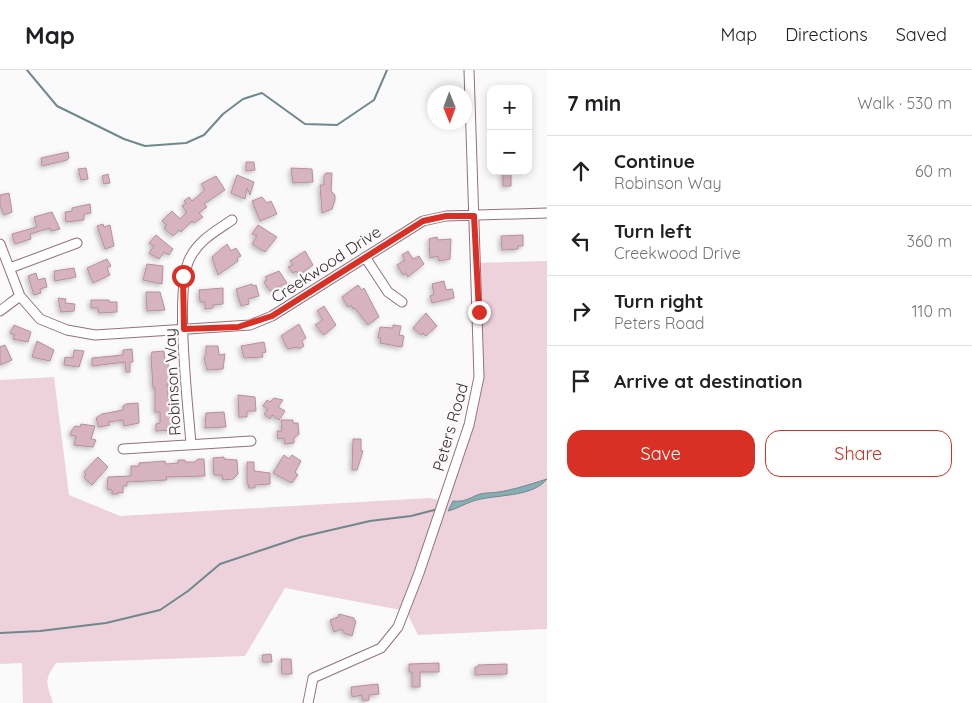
<!DOCTYPE html>
<html lang="en">
<head>
<meta charset="utf-8">
<style>
  body { margin:0; font-family:Quicksand,sans-serif; background:#f2f2f2; color:#202124 }
  .controls { position:absolute; right:15px; top:15px; display:grid; overflow:hidden; border-radius:10px; box-shadow:0 2px 8px #0003 }
  .controls button { width:45px; height:45px; display:grid; place-items:center; padding:0; border:0; border-bottom:1px solid #e0e0e0; background:#fff; color:#202124; font:25px sans-serif }
  .compass { position:absolute; left:427px; top:15px; width:45px; height:45px; border-radius:50%; background:#fff; box-shadow:0 2px 8px #0003; rotate:179deg }
  .stop { position:absolute; width:15px; height:15px; margin:-11px; border:4px solid #d93025; border-radius:50%; background:#fff }
  .stop.end { background:#d93025; border-color:#fff; box-shadow:0 1px 5px #0008 }
  .list { margin:0; padding:0; list-style:none }
  h2 { display:flex; justify-content:space-between; align-items:center; height:65px; margin:0; padding:0 20px; font-size:21px }
  h2 small { font-size:16px; font-weight:400; color:#757577 }
  .list li { display:grid; grid-template-columns:32px 1fr auto; gap:15px; align-items:center; box-sizing:border-box; height:70px; padding:0 20px; border-top:1px solid #e0e0e0 }
  .list b { display:block; font-size:19px; white-space:nowrap }
  .list p { margin:0; font-size:16px; white-space:nowrap; color:#757577 }
  .list em { font-size:16px; font-style:normal; color:#757577 }
  .actions { display:flex; gap:10px; padding:15px 20px }
  .actions a { flex:1; padding:11px 0; border:1px solid #d93025; border-radius:15px; text-align:center; font-size:18px; color:#d93025 }
  .actions .main { background:#d93025; color:#fff }
  .icon { flex:none; width:28px; height:28px; fill:none; stroke:currentColor; stroke-width:2; stroke-linecap:round; stroke-linejoin:round }
  .map { position:relative; flex:none; width:547px; height:633px; overflow:hidden }
  header { display:flex; align-items:center; gap:30px; box-sizing:border-box; height:70px; padding:0 25px; background:#fff; border-bottom:1px solid #e0e0e0 }
  header strong { font-size:24px }
  nav { display:flex; gap:28px; margin-inline-start:auto; font-size:18px }
  main { display:flex }
  aside { flex:1; background:#fff }
  .map>svg:first-child { display:block }
  .green { fill:#edd2db }
  .water { fill:#86afb4; stroke:#70888d }
  .lines { fill:none; stroke-linecap:round; stroke-linejoin:round }
  .stream { stroke:#70888d; stroke-width:2 }
  .building { fill:#d7b3bf; stroke:#b6909d; filter:url(#shadow) }
  .minor-casing { stroke:#95707c; stroke-width:11 }
  .minor { stroke:#fff; stroke-width:9 }
  .route { stroke:#d93025; stroke-width:6 }
  .labels { text-anchor:middle; dominant-baseline:central; stroke-width:4.5; stroke-linejoin:round; paint-order:stroke }
  .street-label { font-size:16px; fill:#3c2c31; stroke:#fafafa }
</style>
</head>
<body>
<header>
<strong>Map</strong>
<nav><a>Map</a><a>Directions</a><a>Saved</a></nav>
</header>
<main>
<div class="map">
<svg width="547" height="633" viewBox="0 0 547 633">
  <defs>
    <filter id="shadow"><feDropShadow dx="-2" dy="2" stdDeviation="2.5" flood-color="#0004"/></filter>
  </defs>
  <rect width="100%" height="100%" fill="#fafafa"/>
  <path class="green" d="M547 191V559L418 565 406 541 285 518 245 586 56 593C43 611 47 614 53 633H23L22 593 0 594V310L54 307 69 425 120 446 429 428 444 431 479 307 477 193Z"/>
  <path class="water" d="M547 409C532 428 495 424 473 431 464 434 457 439 448 441L453 431C469 433 474 423 487 423 504 423 528 415 547 409Z"/>
  <g class="lines">
    <path class="stream" d="M27 0 57 36 124 69 145 76 186 73 204 65 223 44 243 29 262 23 305 54 337 55 374 30 387 0
      M0 563 40 561 106 553 160 540 188 521 220 494 301 467 370 451 411 446 438 439"/>
  </g>
  <path class="building" d="M68 82 69 88 67 90 42 96 41 88Z
    M246 92H254L255 100 246 101Z
    M86 98 88 109 81 110 78 99Z
    M291 98 312 99 313 112 293 113Z
    M503 101H511V116H503Z
    M326 103H332L331 121 335 125V130L332 139 322 143 320 115H324V106Z
    M108 104 110 113 104 114 102 106Z
    M237 105 254 112 250 125 247 118 245 129 231 123Z
    M216 106 225 120 204 134 207 137 199 143 203 147 194 153 192 151 181 162 179 160 173 166 164 158 167 155 162 151 172 141 180 149 187 142 182 136 186 133 184 131 189 127 192 131 205 120 201 114Z
    M9 123 12 142 4 145 0 136V125Z
    M262 127 267 133 271 131 277 144 260 151 252 131Z
    M90 134 91 143 84 144V150L66 152 65 142 72 141V138Z
    M52 142 60 159 51 161 50 158 30 164 31 169 15 174 12 164 37 157 34 147Z
    M103 154 104 157 110 155 114 176 105 179 97 156Z
    M258 155 277 167 265 182 252 174 257 166 252 164Z
    M156 165 173 179 169 185 164 182 159 189 149 183 154 176 149 173Z
    M523 165V176H518V179L502 180 501 166Z
    M437 167 438 170 451 169 450 189 439 191 438 186 430 188 429 169Z
    M227 174 231 181 236 178 241 186 237 188 238 191 218 205 212 187Z
    M305 181 313 195 299 205 296 201 293 203 288 197 293 195 290 191Z
    M408 181 413 189 419 186 424 194 408 207 406 203 403 205 397 195 405 190 402 185Z
    M107 189 111 196 107 198 110 205 93 213 87 198Z
    M147 194 163 196 162 214 143 210Z
    M74 198 76 207 55 211 54 201Z
    M279 201 287 213 270 221 264 212 267 210 265 207Z
    M36 203 38 210 45 208 47 217 40 219 41 223 34 225 28 206Z
    M444 211 446 220 452 219 453 221 454 228 432 233 430 226 434 225 432 214Z
    M252 214 253 216 256 215 259 226 248 229 249 234 241 236 236 219Z
    M358 215 362 220 364 218 379 247 368 255 355 238 353 239 351 235 348 237 342 227Z
    M223 218V234L213 235V238L205 239V232H200L199 220Z
    M146 222H160L165 240 147 241Z
    M58 228 66 229 65 233 75 234 74 241 61 242Z
    M91 230H109V232H117V242L99 243 98 238H91Z
    M324 236 336 255 324 265 315 255 323 250 317 241Z
    M426 243 437 256 426 266 423 263 421 265 413 258Z
    M299 254 306 268 302 271 304 276 299 279 298 277 288 279 281 266Z
    M14 255 31 262 28 272 13 269 15 265 10 263Z
    M393 255 401 256 399 265 404 266 402 277 380 273 381 268H378L380 257 393 258Z
    M37 271 54 280 50 291 32 287Z
    M264 272 266 282 262 283 263 287 244 288 241 276Z
    M5 275 12 290 0 295V277Z
    M206 276H218L219 285 225 284 223 299 207 300 204 287 206 285Z
    M132 279 133 292H130V302H126L125 292 92 296V288L123 285V280Z
    M74 280 84 281 79 297 64 295 65 287 73 288Z
    M164 281 165 291H168L169 307H171L172 314H167L168 326 169 331H172L174 360 156 361V354L160 353V342H155V318H153L151 286 152 282Z
    M238 325 255 327 256 341H247V347H239Z
    M274 328 283 330 278 337 285 341 279 350 272 345 270 349 264 344 268 339 263 336 267 330 270 332Z
    M138 333 139 353 124 356 123 350 108 352 110 355 99 357 96 348 102 344 123 340V336L126 334Z
    M224 342 226 357 205 358 206 343Z
    M281 350H293V353H298L299 364 294 368V373L285 374 284 368 278 369 277 361H282Z
    M81 354 95 356 91 369 96 370 93 377 74 375 76 366 70 365 72 360 75 356 80 357Z
    M353 369H361V381H363L357 400H352Z
    M284 385 289 389 292 385 301 391 295 402 298 405 292 413 273 403Z
    M98 387 108 397 92 415 84 407 86 405 84 402Z
    M224 387V389L237 390 238 404 233 409 223 410 222 405H214L213 388Z
    M198 389H204L205 406 166 407 167 410 127 412V416H123V423L118 422V424H112V420L107 419 108 407 131 406V396H139V393L165 391 166 394 178 393V390H185V392H195Z
    M247 392H254V401L270 403V414L255 415V418H249L247 411Z
    M339 544 354 548V550L356 551 352 566 344 563 342 559 334 562 330 550 338 547Z
    M271 584 272 592H263L262 585Z
    M281 589H291L292 604H282Z
    M439 593V602H420V617H412V602H409V594Z
    M507 594V604L475 605V597H478V595Z
    M378 614 379 624 369 625V630L363 631 362 625 352 627 351 617Z"/>
  <g class="lines">
    <defs>
      <path id="minor" d="M0 174 20 226 40 249 67 260 95 265 250 255 272 246 423 151 446 146 547 143
        M365 187 388 222 402 232
        M10 198 77 173
        M0 241 20 226
        M191 374C188 335 174 217 190 188 199 170 216 161 232 150
        M123 379 251 371
        M308 633 313 608 381 578 398 557 419 503 469 355 479 307 469 0"/>
    </defs>
    <use href="#minor" class="minor-casing"/>
    <use href="#minor" class="minor"/>
  </g>
  <g class="lines">
    <path class="route" d="M183 206 184 259 238 257 272 246 423 151 446 146H474L479 242"/>
  </g>
  <g class="labels">
    <g class="street-label">
      <text transform="translate(326 194) rotate(-33)">Creekwood Drive</text>
      <text transform="translate(172 312) rotate(-93)">Robinson Way</text>
      <text transform="translate(450 357) rotate(-74)">Peters Road</text>
    </g>
  </g>
</svg>
<div class="controls">
<button>+</button>
<button>−</button>
</div>
<svg class="compass" viewBox="-18 -18 36 36"><path d="M0-13l5 13h-10z" fill="#e53935"/><path d="M0 13l5-13h-10z" fill="#757577"/></svg>
<div class="stop" style="left:183px;top:206px"></div>
<div class="stop end" style="left:479px;top:242px"></div>
</div>
<aside>
<h2>7 min<small>Walk · 530 m</small></h2>
<ul class="list">
<li><svg class="icon" aria-label="ahead" viewBox="0 0 24 24"><path d="M12 20V5M6 11l6-6 6 6"/></svg><div><b>Continue</b><p>Robinson Way</p></div><em>60 m</em></li>
<li><svg class="icon" aria-label="left" viewBox="0 0 24 24"><path d="M17 20v-9H6M10 6l-5 5 5 5"/></svg><div><b>Turn left</b><p>Creekwood Drive</p></div><em>360 m</em></li>
<li><svg class="icon" aria-label="right" viewBox="0 0 24 24"><path d="M7 20v-9h11M14 6l5 5-5 5"/></svg><div><b>Turn right</b><p>Peters Road</p></div><em>110 m</em></li>
<li><svg class="icon" aria-label="arrive" viewBox="0 0 24 24"><path d="M6 21V4h12l-3 4 3 4H6"/></svg><div><b>Arrive at destination</b></div></li>
</ul>
<div class="actions"><a class="main">Save</a><a>Share</a></div>
</aside>
</main>
</body>
</html>
